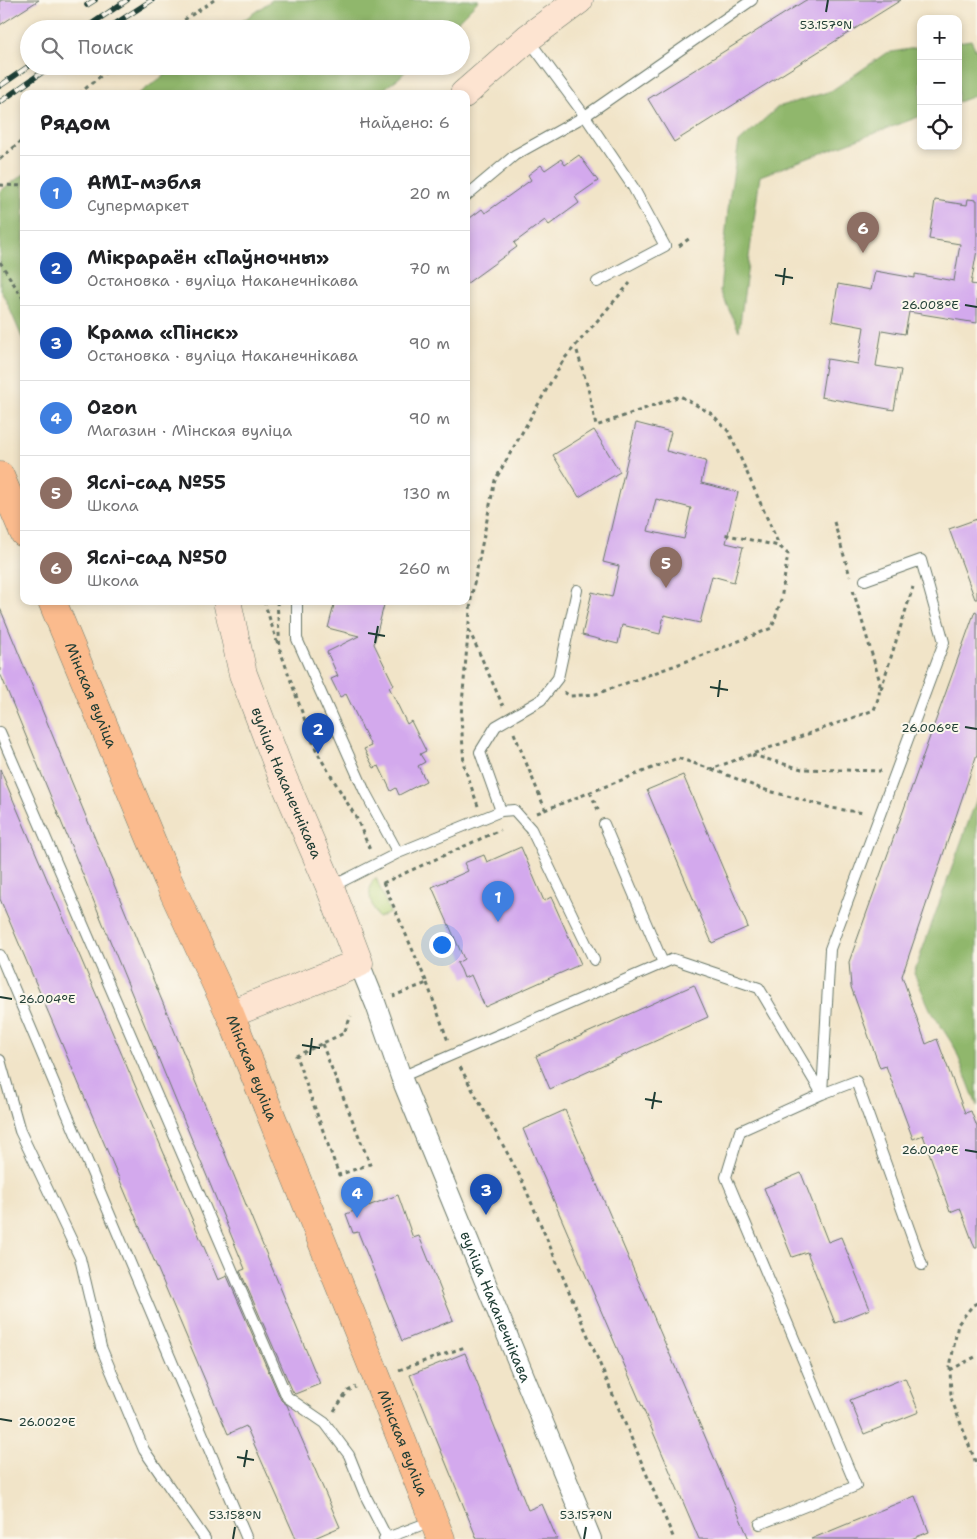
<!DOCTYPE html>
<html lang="ru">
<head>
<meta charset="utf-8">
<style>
  body { margin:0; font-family:"Shantell Sans",sans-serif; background:#f2f2f2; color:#202124 }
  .controls { position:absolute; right:15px; top:15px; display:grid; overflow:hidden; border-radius:10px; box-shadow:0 2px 8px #0003 }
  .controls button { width:45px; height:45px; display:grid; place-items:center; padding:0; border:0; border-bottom:1px solid #e0e0e0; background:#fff; color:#202124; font:25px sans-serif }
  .you { position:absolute; left:441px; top:944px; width:18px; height:18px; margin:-12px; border:4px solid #fff; border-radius:50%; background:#1a73e8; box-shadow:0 0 0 8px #1a73e833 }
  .badge { display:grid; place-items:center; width:32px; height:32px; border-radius:50%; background:#111827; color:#fff; font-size:16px; font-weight:700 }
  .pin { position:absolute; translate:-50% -41px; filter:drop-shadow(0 1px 2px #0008) }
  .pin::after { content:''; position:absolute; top:26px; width:18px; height:15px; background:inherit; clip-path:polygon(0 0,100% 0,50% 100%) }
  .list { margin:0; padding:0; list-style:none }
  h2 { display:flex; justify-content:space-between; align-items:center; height:65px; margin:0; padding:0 20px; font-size:21px }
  h2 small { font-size:16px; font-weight:400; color:#757577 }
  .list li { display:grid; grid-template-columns:32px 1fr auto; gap:15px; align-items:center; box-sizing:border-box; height:75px; padding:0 20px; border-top:1px solid #e0e0e0 }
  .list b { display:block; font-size:19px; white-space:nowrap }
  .list p { margin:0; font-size:16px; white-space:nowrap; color:#757577 }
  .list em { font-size:16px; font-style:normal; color:#757577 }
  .icon { flex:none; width:28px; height:28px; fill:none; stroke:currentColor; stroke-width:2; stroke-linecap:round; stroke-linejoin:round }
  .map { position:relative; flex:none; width:977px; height:1539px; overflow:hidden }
  .search { position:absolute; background:#fff; box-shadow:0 2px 8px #0003; left:20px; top:20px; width:450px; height:55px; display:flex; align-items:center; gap:12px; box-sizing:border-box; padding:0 18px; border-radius:28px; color:#757577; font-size:19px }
  .panel { position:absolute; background:#fff; box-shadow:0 2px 8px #0003; left:20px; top:90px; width:450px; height:515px; border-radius:10px }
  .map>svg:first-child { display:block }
  .green { fill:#b6d67d; stroke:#6a8a58 }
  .forest { fill:#90b76c; stroke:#587a50 }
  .building { fill:#d3a9ed; fill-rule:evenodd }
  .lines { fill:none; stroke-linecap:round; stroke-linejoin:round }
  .lane-casing { stroke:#687768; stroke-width:12 }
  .street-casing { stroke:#687768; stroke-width:22 }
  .secondary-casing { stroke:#687768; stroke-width:29 }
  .primary-casing { stroke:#687768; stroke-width:29 }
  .path { stroke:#687768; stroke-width:3; stroke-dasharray:4 4; stroke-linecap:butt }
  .lane { stroke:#fff; stroke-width:10 }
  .street { stroke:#fff; stroke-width:20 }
  .secondary { stroke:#fde4d1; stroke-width:28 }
  .primary { stroke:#fbbb8d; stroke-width:28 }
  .rail-casing { stroke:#1f3d34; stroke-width:5.5 }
  .rail { stroke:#fbf7ec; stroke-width:4; stroke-dasharray:11; stroke-linecap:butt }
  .ticks { fill:none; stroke:#1f3d34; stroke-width:2 }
  .labels { text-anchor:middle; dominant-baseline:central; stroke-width:4; stroke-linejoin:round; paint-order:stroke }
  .street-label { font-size:15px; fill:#1f3d34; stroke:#fbf7ec }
  .ticks-label { font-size:12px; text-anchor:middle; fill:#1f3d34; stroke:#fbf7ec; stroke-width:4; stroke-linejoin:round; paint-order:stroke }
</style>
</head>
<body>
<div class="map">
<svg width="977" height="1539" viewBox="0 0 977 1539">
  <rect width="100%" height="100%" fill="#fbf7ec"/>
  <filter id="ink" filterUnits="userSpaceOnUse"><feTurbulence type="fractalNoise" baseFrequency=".02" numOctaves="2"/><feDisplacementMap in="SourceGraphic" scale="10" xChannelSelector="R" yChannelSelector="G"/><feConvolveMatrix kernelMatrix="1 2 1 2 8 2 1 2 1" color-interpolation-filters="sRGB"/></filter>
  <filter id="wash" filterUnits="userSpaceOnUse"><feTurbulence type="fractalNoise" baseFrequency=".0096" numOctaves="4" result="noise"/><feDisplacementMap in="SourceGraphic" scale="20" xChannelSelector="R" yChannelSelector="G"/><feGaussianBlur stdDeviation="1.12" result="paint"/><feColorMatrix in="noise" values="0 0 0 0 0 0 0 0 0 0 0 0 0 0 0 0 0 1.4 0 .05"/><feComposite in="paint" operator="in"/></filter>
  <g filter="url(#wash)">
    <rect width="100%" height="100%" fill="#f1e4c8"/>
    <path class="green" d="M376 878 390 913 378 918C372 905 366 894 373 880Z"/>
    <path class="forest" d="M272 0H479L450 29H231Z
      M971 40 977 52V95L958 102V42Z
      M921 47V116L760 176 739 331 720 291 729 200 739 142 778 107 831 91 886 53Z
      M178 66H411L400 77 377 94H138Z
      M24 174V342L6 300 0 290V191Z
      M977 798V1106L955 1048 930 1009 914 973Z"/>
    <g id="blocks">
      <path class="building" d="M0 0H39L0 25Z
        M806 0H901L674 142 648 99Z
        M579 155 598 181 575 197 579 203 549 225 545 220 514 243 517 247 466 284V221L482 209 485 213 531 180 528 175 541 165 545 170 561 159 565 165Z
        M968 199 977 200V250L971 284 977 285V323L909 312 905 334 882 330 876 366 901 370 894 410 821 397 827 359 858 364 864 327 832 321 838 284 871 290 875 271 915 278V274L954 281 960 244 929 239 935 200 967 205Z
        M636 423 671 432 666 451 706 461 701 483 738 492 726 543 743 547 734 582 712 576 700 623 664 615 660 634 622 625 618 644 582 635 592 592 612 597 619 566 603 562ZM656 499 691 508 684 539 648 531Z
        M594 430 620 472 579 497 553 455Z
        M977 519V599H975L949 529Z
        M335 601H385L374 644 394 685 389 687 407 724 411 721 426 751 420 754 425 762 418 766 426 781 399 795 396 788 391 791 379 766 374 768 364 749 371 746 346 694 340 697 331 679 338 676 327 652 359 636 328 628Z
        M0 608 320 1384 295 1394 293 1392 240 1271 245 1269 0 673Z
        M975 611 977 612V754L902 976 926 1044 937 1039 965 1113 971 1111 977 1127V1248H975L960 1208 950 1212 923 1135 913 1139 886 1066 880 1068 851 987 849 962Z
        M0 769 218 1280 227 1276 281 1400 287 1405 340 1527 312 1539H296L246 1426 228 1434 0 899Z
        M683 775 748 927 712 943 647 790Z
        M521 847 544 901 551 897 581 964 485 1007 471 975 464 978 461 970 457 963 464 959 432 887 468 871 464 863 484 855 487 862Z
        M694 985 708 1017 550 1089 536 1056Z
        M565 1110 749 1539H699L523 1129Z
        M801 1173 828 1242 841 1237 870 1309 835 1323 807 1252 792 1257 764 1188Z
        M398 1195 413 1238 419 1236 453 1320 402 1341 358 1232 353 1233 346 1214Z
        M465 1353 528 1510 542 1504 557 1539H477L410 1375Z
        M905 1378 919 1412 864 1434 850 1400Z
        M915 1496 929 1532 911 1539H811Z"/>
    </g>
  </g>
  <g filter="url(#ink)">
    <use href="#blocks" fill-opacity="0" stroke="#687768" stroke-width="1"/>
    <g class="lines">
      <defs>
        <path id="lane" d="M528 39 585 116 633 187 665 246 597 282
          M466 196 515 155 585 116 752 0
          M865 580 921 560 944 642 830 949 822 1094 856 1081 922 1265
          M297 601V639L365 792 398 853
          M0 732 287 1397 325 1423 349 1455 365 1495 387 1538
          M501 811 514 810 531 829 594 960
          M604 824 663 963
          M331 887 398 853 501 811 480 752 496 726 541 700 558 678 577 590
          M0 955 247 1539
          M0 1060 20 1131 80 1258 101 1347 144 1450 205 1539
          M401 1077 673 959 759 988 822 1094 740 1131 726 1177 856 1486 760 1524
          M384 1539 432 1521"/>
        <g id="street">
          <path id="s1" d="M359 963 376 1005 401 1077 591 1539"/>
        </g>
        <g id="secondary">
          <path d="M464 94 528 38 579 0"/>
          <path id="s2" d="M227 601 243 674 280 771 330 887 359 963 230 1014"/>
        </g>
        <g id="primary">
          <path d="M0 476 24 533"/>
          <path id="s3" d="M52 601 167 878 230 1014 377 1378 441 1539"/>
        </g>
      </defs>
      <use href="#lane" class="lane-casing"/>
      <use href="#street" class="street-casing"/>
      <use href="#secondary" class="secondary-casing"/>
      <use href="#primary" class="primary-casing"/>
      <path class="path" d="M171 29 214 0
        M79 94 98 78 115 66
        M0 159 24 139
        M0 185 24 186
        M679 246 690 238
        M0 262 24 300
        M577 351 588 388 596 426 680 396 712 414 729 432 779 545
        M834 522 850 576
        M264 601 278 645
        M277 601 280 650 310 735 318 754 357 819 370 850
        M469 630 503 706
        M881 689 913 587
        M564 692 570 696 596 694 701 656 772 628 781 600 788 554 779 546 723 534
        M514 733 545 809
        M752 755 802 769 881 771
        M712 769 762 789 831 808 864 813
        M590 792 599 812
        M478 806 464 766 461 716 471 599 495 480 564 359 630 283
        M537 813 678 758 711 769 874 710 879 696 880 682 853 590
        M383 882 427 983 393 996
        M383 883 500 830
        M427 983 448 1041
        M322 1044 370 1164 339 1175 296 1056 344 1033 351 1016
        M460 1067 521 1178 674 1539
        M977 1303 973 1305 958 1324 950 1367 951 1398 977 1466
        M399 1370 465 1347
        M950 1370 977 1356
        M334 1411 348 1391 356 1387"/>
      <use href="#lane" class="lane"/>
      <use href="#street" class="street"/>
      <use href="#secondary" class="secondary"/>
      <use href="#primary" class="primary"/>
      <defs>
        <path id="rail" d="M87 5 95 0
          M84 29 127 0
          M107 29 152 0
          M0 86 29 66
          M0 102 51 66"/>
      </defs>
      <use href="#rail" class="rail-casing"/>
      <use href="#rail" class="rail"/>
    </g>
  </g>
  <path class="ticks" d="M826 12 828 0M775 275 793 278M783 285 785 268M965 305 977 307M368 633 385 636M375 643 378 626M710 687 728 690M718 697 720 680M965 727 977 729M0 997 12 999M302 1045 320 1048M310 1055 312 1038M645 1099 662 1102M652 1109 655 1092M965 1150 977 1152M0 1419 12 1421M237 1457 254 1460M244 1467 247 1450M233 1539 235 1527M584 1539 586 1527"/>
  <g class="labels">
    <g class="street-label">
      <text stroke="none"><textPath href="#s3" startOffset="102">Мінская вуліца</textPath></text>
      <text stroke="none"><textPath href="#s2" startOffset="192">вуліца Наканечнікава</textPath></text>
      <text stroke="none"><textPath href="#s3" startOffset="508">Мінская вуліца</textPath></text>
      <text stroke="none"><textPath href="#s1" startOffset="370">вуліца Наканечнікава</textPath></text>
      <text stroke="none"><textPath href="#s3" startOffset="912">Мінская вуліца</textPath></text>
    </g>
  </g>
  <g class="ticks-label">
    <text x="826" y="29">53.157°N</text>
    <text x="930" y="309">26.008°E</text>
    <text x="930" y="732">26.006°E</text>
    <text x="47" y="1003">26.004°E</text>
    <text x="930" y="1154">26.004°E</text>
    <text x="47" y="1426">26.002°E</text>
    <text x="235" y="1519">53.158°N</text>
    <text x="586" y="1519">53.157°N</text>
  </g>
</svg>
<div class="controls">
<button>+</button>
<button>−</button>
<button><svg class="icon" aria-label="locate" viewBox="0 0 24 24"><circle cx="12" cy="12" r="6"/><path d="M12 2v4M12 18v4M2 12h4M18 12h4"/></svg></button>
</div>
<div class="you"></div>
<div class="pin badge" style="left:498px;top:922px;background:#3f7fe0">1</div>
<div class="pin badge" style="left:318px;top:754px;background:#1a4fb4">2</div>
<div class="pin badge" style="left:486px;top:1215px;background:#1a4fb4">3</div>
<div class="pin badge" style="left:357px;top:1218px;background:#3f7fe0">4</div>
<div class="pin badge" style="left:666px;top:588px;background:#8d6e63">5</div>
<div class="pin badge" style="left:863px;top:253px;background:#8d6e63">6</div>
<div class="search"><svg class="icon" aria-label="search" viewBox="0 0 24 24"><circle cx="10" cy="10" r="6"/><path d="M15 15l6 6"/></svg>Поиск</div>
<section class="panel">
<h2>Рядом<small>Найдено: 6</small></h2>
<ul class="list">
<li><span class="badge" style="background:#3f7fe0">1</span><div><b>AMI-мэбля</b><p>Супермаркет</p></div><em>20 m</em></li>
<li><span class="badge" style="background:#1a4fb4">2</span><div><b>Мікрараён «Паўночны»</b><p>Остановка · вуліца Наканечнікава</p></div><em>70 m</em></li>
<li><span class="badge" style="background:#1a4fb4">3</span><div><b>Крама «Пінск»</b><p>Остановка · вуліца Наканечнікава</p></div><em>90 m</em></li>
<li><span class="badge" style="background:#3f7fe0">4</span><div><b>Ozon</b><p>Магазин · Мінская вуліца</p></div><em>90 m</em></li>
<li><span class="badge" style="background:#8d6e63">5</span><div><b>Яслі-сад №55</b><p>Школа</p></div><em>130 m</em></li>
<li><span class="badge" style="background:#8d6e63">6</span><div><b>Яслі-сад №50</b><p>Школа</p></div><em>260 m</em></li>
</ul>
</section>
</div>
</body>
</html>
